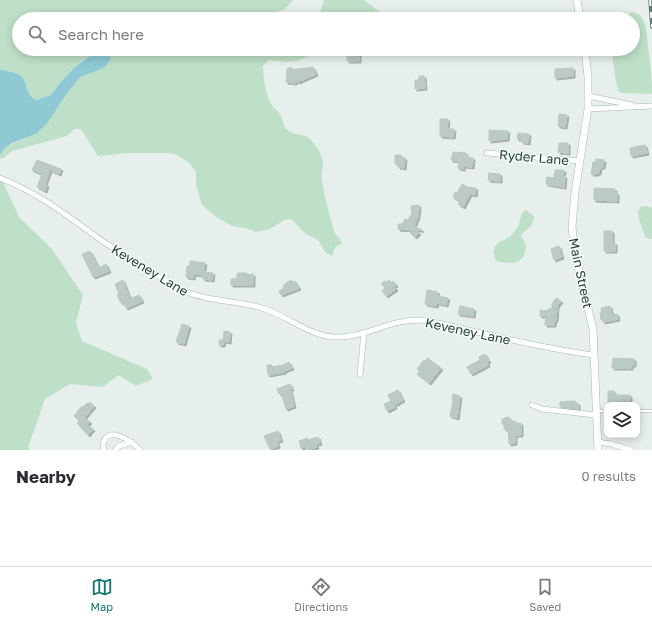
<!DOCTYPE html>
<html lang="en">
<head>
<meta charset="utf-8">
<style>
  body { margin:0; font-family:"Golos Text",sans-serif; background:#f7f7f7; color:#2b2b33 }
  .controls { position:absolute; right:12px; bottom:12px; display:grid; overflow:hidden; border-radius:8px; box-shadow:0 2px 10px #0003 }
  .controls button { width:36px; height:36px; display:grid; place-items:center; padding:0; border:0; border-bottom:1px solid #e1e1e2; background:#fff; color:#2b2b33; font:20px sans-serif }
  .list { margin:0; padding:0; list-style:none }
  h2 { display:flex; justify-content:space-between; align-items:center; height:52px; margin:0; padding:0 16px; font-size:17px }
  h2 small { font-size:13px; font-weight:400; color:#7c7c81 }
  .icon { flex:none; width:22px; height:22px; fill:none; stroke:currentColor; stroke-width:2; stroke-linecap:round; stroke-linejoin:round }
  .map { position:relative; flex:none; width:652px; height:450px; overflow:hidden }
  .search { position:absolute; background:#fff; box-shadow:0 2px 10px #0003; left:12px; right:12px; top:12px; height:44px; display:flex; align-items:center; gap:10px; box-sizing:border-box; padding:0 14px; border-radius:22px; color:#7c7c81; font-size:15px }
  .sheet { height:116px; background:#fff }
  nav { display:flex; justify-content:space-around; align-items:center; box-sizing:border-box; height:56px; border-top:1px solid #e1e1e2; background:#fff; font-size:11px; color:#7c7c81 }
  nav a { display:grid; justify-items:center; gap:2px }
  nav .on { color:#0f766e }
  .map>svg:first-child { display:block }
  .green { fill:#bfe0c8 }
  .water { fill:#8ec9d4 }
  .building { fill:#bbcac4; stroke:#b8c9c2; filter:url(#shadow) }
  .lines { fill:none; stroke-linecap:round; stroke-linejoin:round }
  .service-casing { stroke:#a8b8b2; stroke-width:3.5 }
  .minor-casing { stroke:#a8b8b2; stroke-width:6 }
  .secondary-casing { stroke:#a4bbb3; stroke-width:8 }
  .service { stroke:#fff; stroke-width:2.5 }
  .minor { stroke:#fff; stroke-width:5 }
  .secondary { stroke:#fff; stroke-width:7 }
  .rail-casing { stroke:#5f7d75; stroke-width:3.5 }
  .rail { stroke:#f7fbf9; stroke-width:2; stroke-dasharray:6; stroke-linecap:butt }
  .labels { text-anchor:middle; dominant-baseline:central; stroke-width:3; stroke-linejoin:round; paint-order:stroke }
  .street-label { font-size:13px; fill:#24423a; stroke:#f7fbf9 }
</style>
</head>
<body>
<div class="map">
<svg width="652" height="450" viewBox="0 0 652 450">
  <defs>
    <filter id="shadow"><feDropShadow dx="2" dy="2" stdDeviation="0" flood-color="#0004"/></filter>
  </defs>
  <rect width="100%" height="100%" fill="#e6efeb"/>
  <path class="green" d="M0 0H293L284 10 272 13 269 19H19V49H321C298 62 295 64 269 60L263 66C263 77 266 97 273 107 275 109 278 111 279 113 284 120 282 127 289 131 300 138 306 131 315 145 319 149 323 159 323 164 323 170 321 173 322 179 324 196 329 212 333 227L334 232 342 242 340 245 336 246 333 252V256L326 253 318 240 306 234 291 219 284 220 270 229 256 232 249 229 232 226 216 217 202 205 196 185V172L189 163 177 155 169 153H125L111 155 98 156 81 129H74L67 136 12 151 3 158 0 159C0 142 29 141 40 130 55 114 63 93 79 78 85 73 97 70 104 68L90 56 74 68 60 83 51 95 36 100C25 94 28 83 21 76 15 71 7 72 0 69Z
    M324 0H364L384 15V19H318Z
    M631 12C636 13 639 13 642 18 647 26 647 37 648 46 650 62 652 77 652 94L624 93 619 92 616 82 612 54 610 50 603 49H633V19H623Z
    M0 181 3 182 19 217 52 249 83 295 76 323 82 341 147 369 153 379 136 386 118 375 103 387 70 384 45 399 29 445V450H0Z
    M647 206 652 208V239H649L645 237 639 219 638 212 640 207Z
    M526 210 534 216C533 229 527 227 521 236L526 245C525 266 512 264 496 261 487 239 507 243 514 232 515 230 518 227 519 224 521 218 520 214 526 210Z"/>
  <path class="water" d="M103 52 109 53 111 59 104 68 80 77 67 93 48 122 36 134 12 143 4 149 0 155V69C7 72 15 71 21 76 28 83 25 94 36 100L51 95 60 83 74 68 90 56Z"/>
  <path class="building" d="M347 53H359V61H347Z
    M291 67 292 69H298L313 67 316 74 298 82 295 81V83L286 82 287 69Z
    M573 68V76L555 78V69Z
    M419 76H424L425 88 415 89V80H419Z
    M559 114 567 115 565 127 558 126Z
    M440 119H448L447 129H454L453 137 440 136Z
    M489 130 508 131 507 139 489 141Z
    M518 133 529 134 528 143 522 142V140L517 139Z
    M559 143H568V153L558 152Z
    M645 145 647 153 631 156 630 148Z
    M453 152 466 153V157L473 158 472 167 463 166V169L458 168 459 161 451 160Z
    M395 155H401V157L405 158 404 168 398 167V164H395Z
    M596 159 604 160 603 167H600L599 173H597V174H591L593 162H596Z
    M37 160 61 169 59 174 50 170 45 184 47 185 45 191 37 187 42 174 32 170Z
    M555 170H564L563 176H565L564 187 546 184 547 177 554 178Z
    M489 173 500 174V181L488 180Z
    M462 184 467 187 476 188 475 195 470 194 463 207 458 204 460 201 453 197 455 192 457 193Z
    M594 188 615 189V193H617V201L594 200Z
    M419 205 418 216 414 226 422 230H415L419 233 415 237 410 233 413 230 398 229V224H402L405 219 408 220 412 213 411 206Z
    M604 231H612V243H615V251H604Z
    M559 246 562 257 554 260 551 249Z
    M90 251 99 268 106 264 109 271 93 277 82 254Z
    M190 261 205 263 203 273 204 272 213 273 212 280 203 279V275L194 274 193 278 186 277 187 266H190Z
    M237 273H247V275L253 274V285H231V279L237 278Z
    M123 280 130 299 139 295 142 301 126 308 123 302 121 303 117 295 119 294 115 284Z
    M291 280 293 282 295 281 299 288 281 295 279 291 284 288 283 286 286 283Z
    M389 280 391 283 393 281 396 285 394 287 396 289 386 296 382 291 385 288 381 284 385 281 387 282Z
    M427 290 438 292 437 296 448 298 446 305 437 303 436 306 425 304Z
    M556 298 561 301 557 306 556 320H555L554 325H545L546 316H540V310L548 311V309H552V304Z
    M460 306 474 309 473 316 458 314Z
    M610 306 612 315 617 314 618 319 603 322V319L601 320 600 312H602L601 308Z
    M182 324 189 326 184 344 176 342Z
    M224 331 230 332 229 342 224 341 223 345H219V340H223Z
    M485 354 489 361 487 362 488 365 471 374 467 367 480 360 479 357Z
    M428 358 441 368 429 383 417 374 420 371 417 369 424 360 425 361Z
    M613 358 634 359V365H631V368H612Z
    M289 362 292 368 284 371V372L268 375 267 365H272V367L283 365Z
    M290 384 292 389H290L294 406 286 409 281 393 279 394 277 389Z
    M398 390 403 400 394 405 395 407 387 411 384 404 391 401 388 395Z
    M608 391H614V395H630V400H622V403H608Z
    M453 394 460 396 457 418 450 416 453 400H452Z
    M575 401V403H578V409L560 407V402Z
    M90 402 94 406 84 418 90 422 87 425 93 429 88 435 77 423 79 420 74 416 82 406 83 407 87 403 88 404Z
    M509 417V421H515V423H521V435H515V443L509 444 508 429H504V424H502V419H504V418Z
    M278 431 281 440 277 441 278 446 270 449 264 436Z
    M318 437 320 443 316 444 317 447 308 450 306 446 301 448 299 441 307 438 308 440Z"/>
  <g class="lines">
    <defs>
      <path id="service" d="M598 411H607
        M637 411H652"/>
      <path id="minor" d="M588 96 632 105
        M588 109 652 106
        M487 153 580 161
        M0 178C36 192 61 211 91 233 120 254 152 272 182 290 208 302 236 300 262 308 289 316 312 339 341 337 368 336 390 320 418 320 436 321 455 327 472 331 512 340 553 350 594 355
        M360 375 364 332
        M532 405 542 409 595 415
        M597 442 611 444 631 450
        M104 450 103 446C105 423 132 441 140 450
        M115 450 119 446 132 442"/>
      <path id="secondary" d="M577 0 580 19
        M585 49 588 77V109L575 192 572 227 575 254 593 329 598 450"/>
    </defs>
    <use href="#service" class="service-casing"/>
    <use href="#minor" class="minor-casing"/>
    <use href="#secondary" class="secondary-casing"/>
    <use href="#service" class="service"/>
    <use href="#minor" class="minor"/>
    <use href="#secondary" class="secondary"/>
    <defs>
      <path id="rail" d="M650 0 652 27"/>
    </defs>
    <use href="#rail" class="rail-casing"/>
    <use href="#rail" class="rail"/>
  </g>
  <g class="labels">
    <g class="street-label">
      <text transform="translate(534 157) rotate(5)">Ryder Lane</text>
      <text transform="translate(150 270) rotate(31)">Keveney Lane</text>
      <text transform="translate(581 273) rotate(78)">Main Street</text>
      <text transform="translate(468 331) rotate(12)">Keveney Lane</text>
    </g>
  </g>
</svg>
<div class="controls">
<button><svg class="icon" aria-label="layers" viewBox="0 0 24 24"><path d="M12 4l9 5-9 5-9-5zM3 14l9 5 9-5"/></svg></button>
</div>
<div class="search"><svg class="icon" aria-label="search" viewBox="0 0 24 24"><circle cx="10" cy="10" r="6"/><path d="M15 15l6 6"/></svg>Search here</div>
</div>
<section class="sheet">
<h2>Nearby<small>0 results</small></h2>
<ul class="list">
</ul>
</section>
<nav>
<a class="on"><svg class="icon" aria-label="map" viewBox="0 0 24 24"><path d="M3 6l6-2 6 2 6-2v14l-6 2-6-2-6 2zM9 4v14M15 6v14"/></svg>Map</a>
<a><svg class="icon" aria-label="directions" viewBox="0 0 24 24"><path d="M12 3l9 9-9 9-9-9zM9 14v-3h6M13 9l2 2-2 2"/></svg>Directions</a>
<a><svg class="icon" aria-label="saved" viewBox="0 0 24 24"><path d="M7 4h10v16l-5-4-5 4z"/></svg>Saved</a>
</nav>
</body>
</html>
